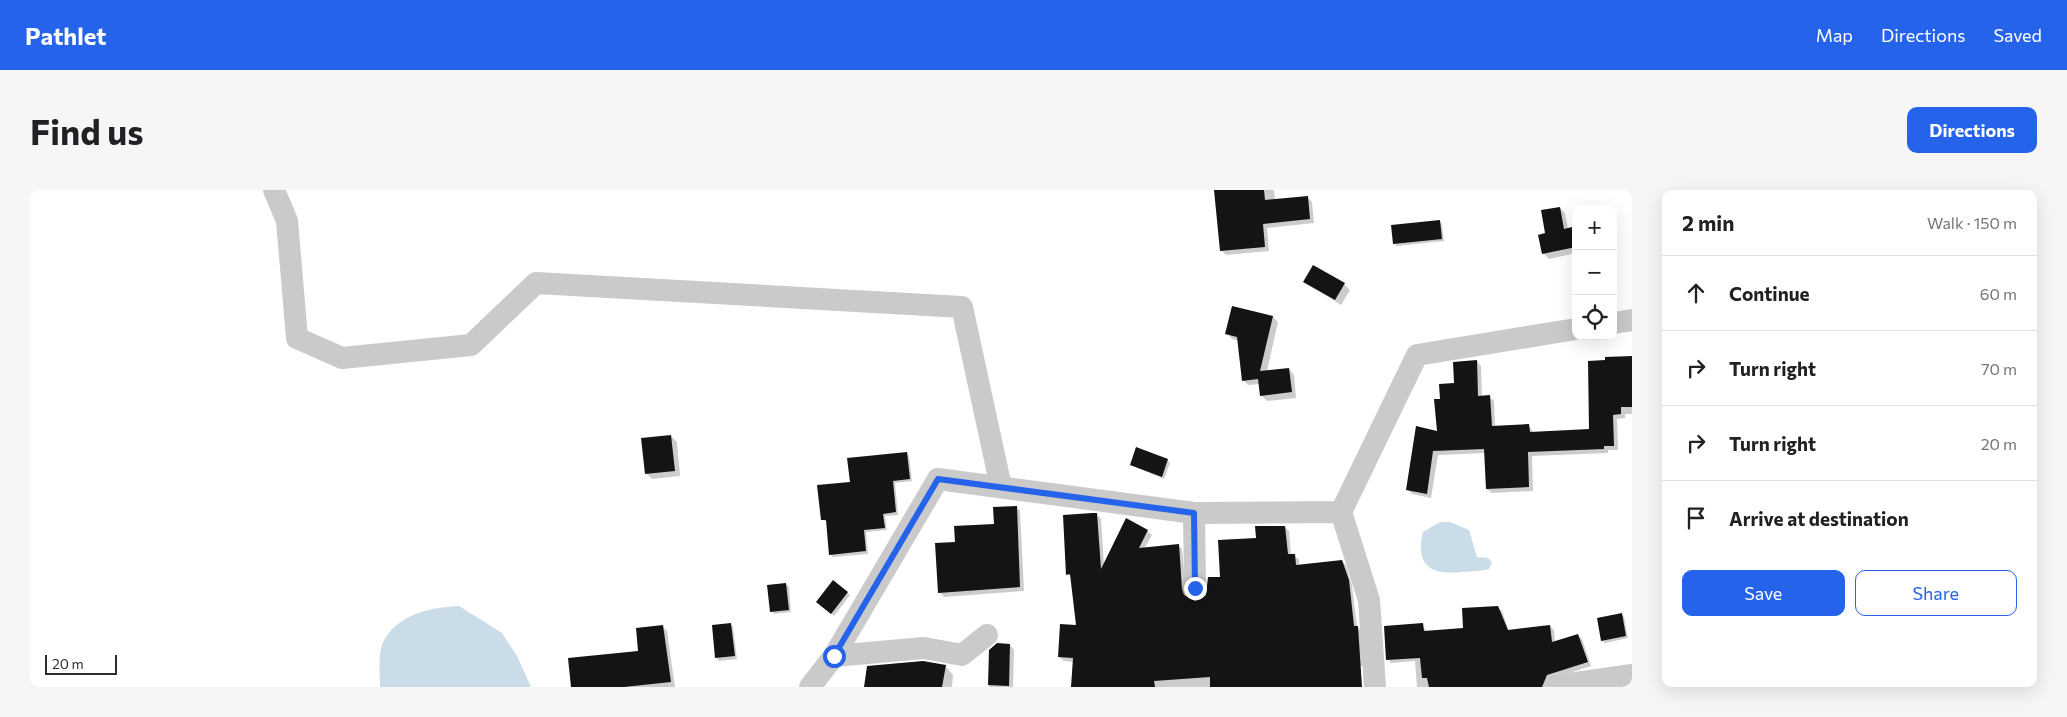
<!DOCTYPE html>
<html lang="en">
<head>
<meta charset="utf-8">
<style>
  body { margin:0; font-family:Commissioner,sans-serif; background:#f6f6f6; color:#202124 }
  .controls { position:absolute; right:15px; top:15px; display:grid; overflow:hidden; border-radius:10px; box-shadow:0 5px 20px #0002 }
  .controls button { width:45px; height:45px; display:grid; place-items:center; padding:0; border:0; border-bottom:1px solid #e0e0e0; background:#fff; color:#202124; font:25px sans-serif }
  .scale { position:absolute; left:15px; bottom:12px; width:72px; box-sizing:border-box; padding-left:5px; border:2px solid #2d2d2d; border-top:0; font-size:14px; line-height:18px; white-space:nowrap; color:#2d2d2d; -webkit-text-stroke:4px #fff; paint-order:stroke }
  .stop { position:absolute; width:15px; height:15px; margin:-11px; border:4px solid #2563eb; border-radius:50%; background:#fff }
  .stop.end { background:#2563eb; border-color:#fff; box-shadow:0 1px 5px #0008 }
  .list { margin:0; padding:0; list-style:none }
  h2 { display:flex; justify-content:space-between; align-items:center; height:65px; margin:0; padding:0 20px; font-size:21px }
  h2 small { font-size:16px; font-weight:400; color:#757577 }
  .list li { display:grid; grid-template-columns:32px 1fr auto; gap:15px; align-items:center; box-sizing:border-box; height:75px; padding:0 20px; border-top:1px solid #e0e0e0 }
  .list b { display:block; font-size:19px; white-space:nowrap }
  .list em { font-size:16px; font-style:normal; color:#757577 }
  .actions { display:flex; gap:10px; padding:15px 20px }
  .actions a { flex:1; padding:11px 0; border:1px solid #2563eb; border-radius:10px; text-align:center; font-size:18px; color:#2563eb }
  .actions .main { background:#2563eb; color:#fff }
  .icon { flex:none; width:28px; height:28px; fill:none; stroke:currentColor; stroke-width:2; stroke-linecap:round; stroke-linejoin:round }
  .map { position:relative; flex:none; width:1602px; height:497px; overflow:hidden; border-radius:10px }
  header { display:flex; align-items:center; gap:30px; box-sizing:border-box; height:70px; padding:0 25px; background:#2563eb; color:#fff }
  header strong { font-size:24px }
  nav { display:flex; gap:28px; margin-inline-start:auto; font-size:18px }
  .intro { display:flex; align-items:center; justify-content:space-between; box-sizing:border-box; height:120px; padding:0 30px }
  h1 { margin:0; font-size:35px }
  .button { padding:12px 22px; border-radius:10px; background:#2563eb; color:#fff; font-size:18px; font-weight:700 }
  main { display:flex; gap:30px; padding:0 30px }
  aside { flex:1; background:#fff; border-radius:10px; box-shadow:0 5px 20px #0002 }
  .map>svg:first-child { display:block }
  .water { fill:#cadce8 }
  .shadow { fill:#0003 }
  .building { fill:#141414 }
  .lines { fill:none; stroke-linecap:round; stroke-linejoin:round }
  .minor { stroke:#cacaca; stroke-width:22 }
  .route { stroke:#2563eb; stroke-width:6 }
</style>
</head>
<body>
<header>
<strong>Pathlet</strong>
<nav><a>Map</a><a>Directions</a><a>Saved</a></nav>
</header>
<div class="intro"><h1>Find us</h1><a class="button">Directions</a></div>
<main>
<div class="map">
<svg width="1602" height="497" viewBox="0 0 1602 497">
  <rect width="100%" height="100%" fill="#fff"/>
  <path class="water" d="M1410 332H1420L1439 340 1447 367 1458 368 1462 372 1459 379C1451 381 1442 381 1432 382 1401 385 1385 376 1393 342Z
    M429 416 472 443 487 466 501 497H350C350 482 347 459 356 447 372 423 403 417 429 416Z"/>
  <path class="shadow" d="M1185 0H1244L1245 11 1277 7 1282 12 1284 33 1237 38 1239 61 1196 65 1192 61Z
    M1530 18 1535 23 1538 39 1546 38V63L1519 69 1514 64 1510 46 1517 44Z
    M1409 31 1412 34 1414 51 1367 56 1364 53Z
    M1275 92 1314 94 1320 100 1311 115Z
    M1203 117 1243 127 1248 132 1237 181 1259 179 1264 185 1266 208 1237 211 1231 205 1230 194 1218 195 1213 190 1209 151 1202 149 1197 143Z
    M1602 168V224H1595V228L1587 229 1588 260H1578V263L1502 266 1503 301 1462 303 1457 299 1456 263 1408 265 1401 308 1382 304 1378 300 1408 242 1411 210 1447 171 1451 176 1452 207 1459 206 1464 211 1465 237 1499 236 1504 243 1561 240Z
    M641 246 647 252 650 286 622 289 616 283Z
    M877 263 879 266 882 291 865 293 868 325 855 326 857 340 836 342 838 364 803 367 801 365 797 332 792 329 821 293Z
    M1137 270 1140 273 1134 289 1101 275Z
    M986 317 990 321 994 401 914 407 910 402 926 353 965 335Z
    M1067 325 1071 329 1074 375 1117 341 1122 345 1114 359 1148 355 1152 359 1156 404 1157 408 1164 412 1172 411 1227 349 1255 337 1259 341 1261 365 1269 369V376L1312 371 1316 375 1322 395 1327 437 1331 441 1334 476 1232 484 1233 497H1043L1044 472 1034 471 1029 467 1047 437 1041 388 1038 384Z
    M756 394 759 397 761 422 744 424 741 421Z
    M817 403 820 405 804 426 790 415Z
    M1468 417 1472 421 1479 441 1520 436 1524 440 1525 452 1548 445 1552 449 1561 476 1527 487 1516 497H1387L1385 471 1361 473 1358 469 1392 435 1397 442 1434 439Z
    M1591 424 1594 427 1598 448 1575 453 1572 450Z
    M701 435 703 437 707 469 689 471 687 468 683 436Z
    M633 437 637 441 645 497H543L610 462Z
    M980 455 984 460 983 497H959L961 461Z
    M915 476 923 485 922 497H835Z"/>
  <path class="building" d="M1184 0H1234L1235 10 1278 6 1280 29 1233 34 1235 57 1190 61Z
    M1530 17 1534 39 1546 36V57L1512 64 1508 45 1515 43 1511 20Z
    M1410 30 1412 49 1363 54 1361 35Z
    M1283 75 1315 93 1305 110 1273 92Z
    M1202 116 1243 126 1230 181 1259 178 1262 202 1230 206 1228 189 1212 191 1207 147 1195 144Z
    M1602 166V217H1591V224L1583 225 1584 256H1574V259L1498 262 1499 297 1456 299 1454 259 1403 261 1397 304 1376 300 1386 236 1407 241 1404 209H1410L1409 194 1424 193 1423 172 1447 170 1448 206 1460 205 1462 236 1499 234 1500 242 1559 239 1558 171 1575 170V167Z
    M641 245 645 281 615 284 611 248Z
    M1106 257 1138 269 1132 287 1100 275Z
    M877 262 880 289 863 291 866 322 853 324 855 338 834 340 836 361 799 365 796 330H791L787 295 820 292 817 268Z
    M987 316 990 397 908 403 905 353 925 352 924 336 964 334 963 317Z
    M1062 323H1067L1071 379 1096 328 1118 340 1109 358 1149 354 1152 399 1154 405 1165 411 1171 409 1176 405 1178 387H1190L1188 350 1226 348 1225 336H1255L1258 364H1265L1266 375 1312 370 1319 390 1324 436H1328L1332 497H1180V487L1124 491 1125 497H1041L1043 468 1028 467 1030 434 1046 435 1040 384 1036 385 1033 325Z
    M803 390 818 402 801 424 786 412Z
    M756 393 759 420 740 422 737 395Z
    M1468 416 1478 440 1520 435 1522 452 1548 444 1558 472 1517 485 1512 497H1399L1397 488H1392L1390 468 1356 470 1354 436 1393 433 1394 441 1433 438 1432 418Z
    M1592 423 1596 446 1571 451 1567 428Z
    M701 433 705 466 685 468 682 435Z
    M633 435 641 492 594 497H541L538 468 608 461 606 438Z
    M967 453 980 454 979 496 958 495 959 460Z
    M893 471 916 475 912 497H834L837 476Z"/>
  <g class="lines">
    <path class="minor" d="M244 0 257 31 267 148 312 168 441 155 506 93 932 117 971 297
      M1583 133 1602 130
      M1311 322 1339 410 1345 497
      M1164 323 1165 398
      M804 466 894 458 932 465 957 445
      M1525 496 1602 485
      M780 497 804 466 908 289 1164 323 1311 322 1387 165 1546 139"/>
  </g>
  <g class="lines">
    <path class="route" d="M804 466 908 289 1164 323 1165 398"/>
  </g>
</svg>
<div class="controls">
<button>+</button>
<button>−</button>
<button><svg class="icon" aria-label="locate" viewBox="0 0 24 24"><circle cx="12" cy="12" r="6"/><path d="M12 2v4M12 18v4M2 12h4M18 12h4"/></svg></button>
</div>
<div class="scale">20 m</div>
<div class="stop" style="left:804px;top:466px"></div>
<div class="stop end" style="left:1165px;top:398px"></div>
</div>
<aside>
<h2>2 min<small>Walk · 150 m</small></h2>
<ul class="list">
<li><svg class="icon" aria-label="ahead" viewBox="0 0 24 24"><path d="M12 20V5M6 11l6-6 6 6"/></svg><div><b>Continue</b></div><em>60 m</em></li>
<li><svg class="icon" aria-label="right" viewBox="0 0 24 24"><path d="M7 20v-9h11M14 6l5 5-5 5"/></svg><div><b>Turn right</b></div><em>70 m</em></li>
<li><svg class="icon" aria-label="right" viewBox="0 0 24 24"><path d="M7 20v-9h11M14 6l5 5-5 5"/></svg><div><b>Turn right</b></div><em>20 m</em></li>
<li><svg class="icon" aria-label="arrive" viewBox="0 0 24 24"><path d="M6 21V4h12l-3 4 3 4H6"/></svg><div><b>Arrive at destination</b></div></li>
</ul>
<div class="actions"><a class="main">Save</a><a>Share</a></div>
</aside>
</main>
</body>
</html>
